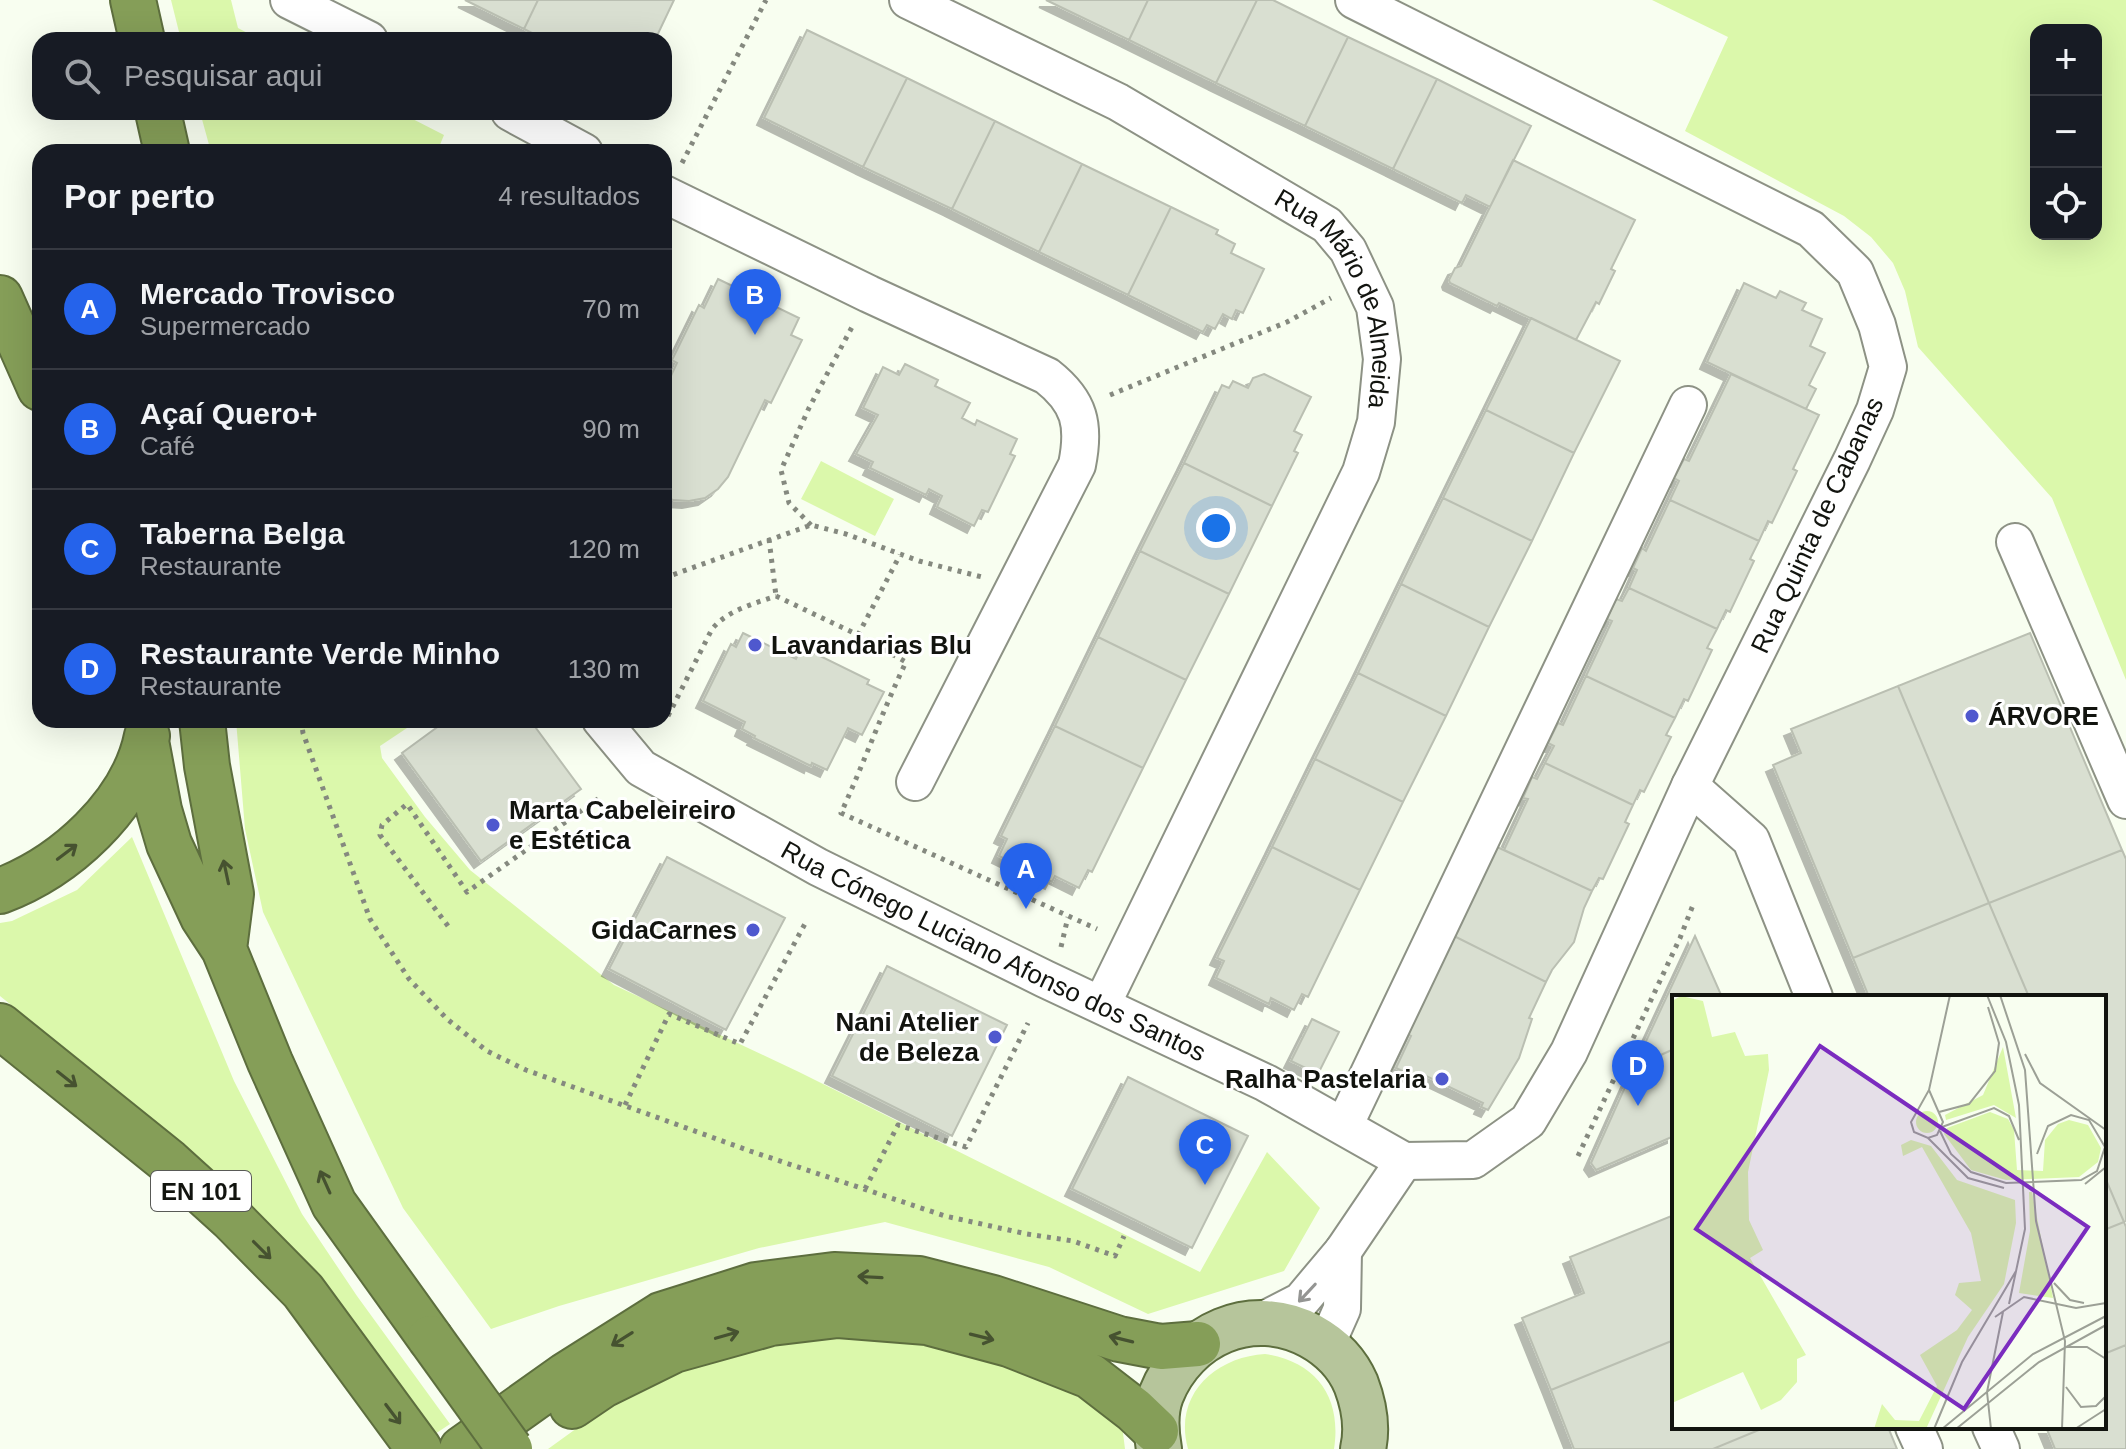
<!DOCTYPE html>
<html lang="pt">
<head>
<meta charset="utf-8">
<style>
  body { margin:0; font-family:Helvetica,sans-serif; background:#242831; color:#f1f3f6 }
  .controls { position:absolute; right:24px; top:24px; display:grid; overflow:hidden; border-radius:16px; box-shadow:0 8px 32px #0002 }
  .controls button { width:72px; height:72px; display:grid; place-items:center; padding:0; border:0; border-bottom:2px solid #363941; background:#171b24; color:#f1f3f6; font:40px sans-serif }
  .you { position:absolute; left:1216px; top:528px; width:28px; height:28px; margin:-20px; border:6px solid #fff; border-radius:50%; background:#1a73e8; box-shadow:0 0 0 12px #1a73e833 }
  .badge { display:grid; place-items:center; width:52px; height:52px; border-radius:50%; background:#2563eb; color:#fff; font-size:26px; font-weight:700 }
  .pin { position:absolute; translate:-50% -66px; filter:drop-shadow(0 2px 4px #0008) }
  .pin::after { content:''; position:absolute; top:42px; width:28px; height:24px; background:inherit; clip-path:polygon(0 0,100% 0,50% 100%) }
  .list { margin:0; padding:0; list-style:none }
  h2 { display:flex; justify-content:space-between; align-items:center; height:104px; margin:0; padding:0 32px; font-size:34px }
  h2 small { font-size:26px; font-weight:400; color:#9ea1a6 }
  .list li { display:grid; grid-template-columns:52px 1fr auto; gap:24px; align-items:center; box-sizing:border-box; height:120px; padding:0 32px; border-top:2px solid #363941 }
  .list b { display:block; font-size:30px; white-space:nowrap }
  .list p { margin:0; font-size:26px; white-space:nowrap; color:#9ea1a6 }
  .list em { font-size:26px; font-style:normal; color:#9ea1a6 }
  .icon { flex:none; width:44px; height:44px; fill:none; stroke:currentColor; stroke-width:2; stroke-linecap:round; stroke-linejoin:round }
  .map { position:relative; flex:none; width:2126px; height:1449px; overflow:hidden }
  .search { position:absolute; background:#171b24; box-shadow:0 8px 32px #0002; left:32px; top:32px; width:640px; height:88px; display:flex; align-items:center; gap:20px; box-sizing:border-box; padding:0 28px; border-radius:24px; color:#9ea1a6; font-size:30px }
  .panel { position:absolute; background:#171b24; box-shadow:0 8px 32px #0002; left:32px; top:144px; width:640px; height:584px; border-radius:24px }
  .map>svg:first-child { display:block }
  .green { fill:#dbf8ab; fill-rule:evenodd }
  .building { fill:#d9dfd1; stroke:#babfb2; stroke-width:2; filter:url(#shadow) }
  .lines { fill:none; stroke-linecap:round; stroke-linejoin:round }
  .minor-casing { stroke:#8d9285; stroke-width:40 }
  .major-casing { stroke:#5d6e3e; stroke-width:48 }
  .highway-casing { stroke:#5d6e3e; stroke-width:48 }
  .path { stroke:#85897f; stroke-width:5; stroke-dasharray:4 6; stroke-linecap:butt }
  .minor { stroke:#fff; stroke-width:36 }
  .major { stroke:#b6c59b; stroke-width:44 }
  .highway { stroke:#859e58; stroke-width:44 }
  .highway-bridge-casing { stroke:#5d6e3e; stroke-width:48; stroke-linecap:butt }
  .highway-bridge { stroke:#859e58; stroke-width:44 }
  .oneway { stroke:#465230 }
  .oneway2 { stroke:#949593 }
  .poi-dot { fill:#4f58ce; stroke:#fff; stroke-width:3 }
  .labels { text-anchor:middle; dominant-baseline:central; stroke-width:6; stroke-linejoin:round; paint-order:stroke }
  .shield { fill:#fff; stroke:#595a57; stroke-width:2 }
  .shield-label { font-size:24px; font-weight:bold; fill:#12140f }
  .street-label { font-size:26px; fill:#12140f; stroke:#fff }
  .poi-label { font-size:26px; font-weight:bold; fill:#12140f; stroke:#fff; text-anchor:start }
  .inset-road { fill:none; stroke:#9ca096; stroke-width:2 }
  .view { fill:#7b2cbf; fill-opacity:0.15; stroke:#7b2cbf; stroke-width:4 }
  .inset-edge { fill:none; stroke:#12140f; stroke-width:4 }
</style>
</head>
<body>
<div class="map">
<svg width="2126" height="1449" viewBox="0 0 2126 1449">
  <defs>
    <filter id="shadow"><feDropShadow dx="-7" dy="7" stdDeviation="0" flood-color="#0004"/></filter>
  </defs>
  <rect width="100%" height="100%" fill="#f8fef0"/>
  <path class="green" d="M171 0H231L238 28 261 40H181Z
    M1652 0H2126V680L2052 498 1918 347 1905 291 1893 263 1871 237 1844 216 1685 131 1728 37ZM2036 30H2096V234H2036Z
    M200 112H399L444 135 437 152H211Z
    M821 461 894 499 875 536 801 499Z
    M236 720H419L380 746 382 758 425 817 470 870 614 985 799 1072 1200 1272 1267 1152 1320 1208 1284 1271 1148 1314 1049 1267 885 1222 759 1248 559 1306 491 1329 403 1208 263 912 245 829Z
    M132 837 234 1081 302 1214 357 1296 450 1424 432 1436 277 1235 158 1124 0 996V923L12 921 77 890Z
    M842 1330 931 1339 1085 1389 1122 1425 1125 1449H548L613 1402 681 1370 772 1340Z
    M1265 1354C1317 1362 1342 1398 1334 1449H1188C1173 1395 1215 1357 1265 1354Z"/>
  <path class="building" d="M465 0H538L524 29Z
    M538 0H674L655 40H546L524 29Z
    M1046 0H1148L1129 40Z
    M1148 0H1257L1216 83 1129 40Z
    M1257 0H1273L1348 37 1305 126 1216 83Z
    M807 30 907 78 863 167 764 118Z
    M1348 37 1437 79 1393 169 1305 126Z
    M907 78 995 121 952 209 863 167Z
    M1437 79 1531 126 1490 207 1466 195 1462 203 1393 169Z
    M995 121 1082 164 1039 252 952 209Z
    M1513 160 1635 220 1611 269 1615 271 1599 304 1596 302 1576 340 1499 303 1497 306 1450 283 1449 280 1455 268 1461 266Z
    M1082 164 1171 207 1128 295 1039 252Z
    M1171 207 1218 230 1216 234 1235 244 1231 253 1264 269 1243 313 1236 310 1232 319 1223 314 1215 329 1207 325 1203 332 1128 295Z
    M718 279 799 318 791 335 802 340 771 403 765 400 728 477 718 489 705 498 689 501 673 500 664 495V375L670 378 677 363 672 360 699 305 704 308Z
    M1744 283 1776 298 1780 291 1806 303 1802 310 1822 319 1810 346 1825 353 1809 385 1816 389 1806 409 1707 362Z
    M1531 318 1620 361 1574 453 1486 410Z
    M905 364 938 380 935 386 970 403 962 418 975 425 977 420 1017 439 1010 454 1015 456 988 512 982 510 974 526 937 507 942 496 929 489 926 495 870 468 873 462 856 454 878 415 863 408 883 367 899 375Z
    M1264 374 1311 397 1294 431 1302 435 1294 451 1298 453 1272 506 1184 463 1222 385 1229 388 1233 381 1248 388 1253 378Z
    M1731 374 1819 415 1793 469 1797 471 1772 523 1768 521 1759 541 1670 500 1679 481 1674 478 1684 459 1689 461Z
    M1486 410 1574 453 1532 541 1443 498Z
    M1184 463 1272 506 1229 594 1140 551Z
    M1443 498 1532 541 1489 627 1401 584Z
    M1670 500 1759 541 1750 559 1754 561 1730 612 1726 610 1717 629 1629 588 1637 570 1633 568 1642 548 1646 551Z
    M1140 551 1229 594 1186 680 1098 637Z
    M1401 584 1489 627 1446 716 1358 673Z
    M1629 588 1717 629 1707 648 1712 650 1688 701 1684 699 1675 718 1586 676 1612 621 1607 619 1616 599 1622 601Z
    M743 633 796 659 802 647 869 680 867 684 884 692 862 735 848 728 827 770 812 763 811 766 754 738 755 736 742 729 745 722 703 701 731 644 736 647Z
    M2030 633 2122 850 1989 903 1898 686Z
    M1098 637 1186 680 1143 768 1055 726Z
    M1358 673 1446 716 1403 802 1315 759Z
    M1586 676 1675 718 1666 735 1671 737 1644 792 1640 790 1633 805 1545 763 1554 746 1548 743 1558 723 1563 725Z
    M1898 686 1989 903 1853 958 1773 765 1801 753 1791 729Z
    M447 720H530L581 789 481 861 402 753Z
    M1055 726 1143 768 1092 872 1088 870 1079 888 1055 876 1052 882 999 856 1007 839 1001 836Z
    M1315 759 1403 802 1360 890 1272 847Z
    M1545 763 1633 805 1625 822 1629 824 1603 879 1599 878 1592 891 1504 850 1528 799 1523 798 1532 777 1537 779Z
    M1272 847 1360 890 1308 997 1302 994 1294 1010 1271 998 1269 1004 1216 978 1224 961 1217 958Z
    M1497 847 1592 891 1584 908 1574 942 1552 970 1546 982 1454 936Z
    M2122 850 2126 859V1221L2124 1222 2104 1175V997H2029L1989 903Z
    M667 857 785 918 726 1030 609 969Z
    M1989 903 2029 997H1869L1853 958Z
    M1454 936 1546 982 1529 1018 1532 1019 1519 1058 1488 1110 1481 1107 1483 1103 1420 1073 1417 1078 1396 1068 1411 1036 1406 1033Z
    M1695 936 1722 997H1674V1049L1634 1067Z
    M887 966 1007 1025 952 1136 832 1076Z
    M1312 1019 1339 1032 1318 1074 1291 1061Z
    M1674 1049V1136L1596 1170 1591 1163 1634 1067Z
    M1128 1077 1248 1136 1192 1248 1072 1189Z
    M2104 1175 2124 1222 2104 1230Z
    M1674 1215V1340L1551 1390 1522 1318 1584 1293 1570 1257Z
    M2124 1222 2126 1227V1345L2104 1354V1230Z
    M1674 1340V1427H1766L1713 1449H1574L1551 1390Z
    M2126 1345V1449H2055L2046 1427H2104V1354Z
    M1766 1427H1888L1897 1449H1713Z"/>
  <g class="lines">
    <defs>
      <g id="minor">
        <path d="M289 0 369 40"/>
        <path id="s1" d="M908 0 1118 102 1327 225 1348 250 1375 307 1382 359 1376 422 1361 472 1102 1004"/>
        <path d="M1354 0 1811 229 1855 272 1877 325 1888 367 1875 410 1852 460 1690 786 1569 1052 1528 1121 1473 1160 1404 1161"/>
        <path d="M510 112 584 152"/>
        <path d="M664 194 869 294 1047 376C1080 402 1085 425 1077 465L915 782"/>
        <path d="M2015 542 2126 800"/>
        <path id="s2" d="M601 720 641 768 818 867 1045 979 1266 1083 1404 1161"/>
        <path d="M1690 786 1751 840 1814 997"/>
        <path d="M1344 1126 1688 405"/>
        <path d="M1260 1322 1301 1301 1343 1251 1404 1161"/>
        <path d="M1326 1345 1342 1309 1343 1251"/>
        <path d="M1914 1427 1924 1449"/>
        <path d="M1991 1427 2001 1449"/>
      </g>
      <path id="major" d="M1159 1449C1156 1432 1155 1411 1161 1395 1185 1334 1252 1304 1311 1336 1331 1347 1347 1363 1356 1384 1364 1405 1368 1427 1363 1449"/>
      <path id="highway" d="M133 0 142 40
        M158 112 167 152
        M0 298 40 388
        M202 720 207 766 231 894 224 949
        M146 741 159 810 169 844 203 917 224 949 270 1062 334 1204 430 1338
        M0 891C64 867 133 806 147 736
        M0 1026 169 1162 232 1219 303 1291 419 1449
        M572 1406 603 1385 674 1350 771 1323 838 1315 927 1322 1009 1344 1090 1376 1134 1410 1156 1431
        M462 1449 566 1375 661 1315 756 1285 834 1275 919 1279 993 1298 1119 1339 1161 1347 1198 1344"/>
    </defs>
    <use href="#minor" class="minor-casing"/>
    <use href="#major" class="major-casing"/>
    <use href="#highway" class="highway-casing"/>
    <path class="path" d="M682 163 766 0
      M1110 395 1287 322 1331 298
      M811 525 789 503 781 470 809 408 852 327
      M769 539 776 596
      M664 578 811 525 846 534 919 561 982 577
      M776 596 858 635 906 662C882 712 864 763 841 813L1097 929
      M858 635 900 555
      M668 716 712 629C728 610 753 604 776 596
      M301 720 303 733 370 919 409 979 447 1019 487 1051 526 1070 750 1151 945 1216 1027 1234 1073 1241 1115 1256 1124 1236
      M448 926 380 835 382 825 407 804 467 892 602 796
      M1061 947 1068 917
      M625 1105 669 1014 740 1044 807 920
      M1578 1156 1680 938 1693 905
      M865 1189 898 1125 966 1147 1028 1023"/>
    <use href="#minor" class="minor"/>
    <use href="#major" class="major"/>
    <use href="#highway" class="highway"/>
    <defs>
      <path id="highway-bridge" d="M430 1338 510 1449"/>
    </defs>
    <use href="#highway-bridge" class="highway-bridge-casing"/>
    <use href="#highway-bridge" class="highway-bridge"/>
  </g>
  <defs><path id="oneway-shaft" d="M-6 0H5M1.5-3L5.5 0L1.5 3" fill="none" stroke-width="1.6" stroke-linecap="round" stroke-linejoin="round" transform="scale(2)"/></defs>
  <g class="oneway">
    <use href="#oneway-shaft" transform="translate(67 852) rotate(-37)"/>
    <use href="#oneway-shaft" transform="translate(226 872) rotate(-102)"/>
    <use href="#oneway-shaft" transform="translate(67 1079) rotate(38)"/>
    <use href="#oneway-shaft" transform="translate(325 1182) rotate(-114)"/>
    <use href="#oneway-shaft" transform="translate(262 1250) rotate(45)"/>
    <use href="#oneway-shaft" transform="translate(870 1277) rotate(-177)"/>
    <use href="#oneway-shaft" transform="translate(727 1335) rotate(-16)"/>
    <use href="#oneway-shaft" transform="translate(982 1337) rotate(14)"/>
    <use href="#oneway-shaft" transform="translate(622 1339) rotate(148)"/>
    <use href="#oneway-shaft" transform="translate(1121 1339) rotate(-166)"/>
    <use href="#oneway-shaft" transform="translate(393 1414) rotate(53)"/>
  </g>
  <use class="oneway2" href="#oneway-shaft" transform="translate(1307 1293) rotate(133)"/>
  <g class="poi-dot">
    <circle cx="755" cy="645" r="8"/>
    <circle cx="1972" cy="716" r="8"/>
    <circle cx="493" cy="825" r="8"/>
    <circle cx="753" cy="930" r="8"/>
    <circle cx="995" cy="1037" r="8"/>
    <circle cx="1442" cy="1079" r="8"/>
  </g>
  <g class="labels">
    <rect class="shield" x="151" y="1171" width="100" height="40" rx="6"/>
    <g class="shield-label">
      <text x="201" y="1191">EN 101</text>
    </g>
    <g class="street-label">
      <text stroke="none"><textPath href="#s1" startOffset="546">Rua Mário de Almeida</textPath></text>
      <text transform="translate(1817 525) rotate(-65)">Rua Quinta de Cabanas</text>
      <text stroke="none"><textPath href="#s2" startOffset="460">Rua Cónego Luciano Afonso dos Santos</textPath></text>
    </g>
    <g class="poi-label">
      <text x="771" y="645">Lavandarias Blu</text>
      <text x="1988" y="716">ÁRVORE</text>
      <text x="509" y="810">Marta Cabeleireiro<tspan x="509" dy="30">e Estética</tspan></text>
      <text x="737" y="930" text-anchor="end">GidaCarnes</text>
      <text x="979" y="1022" text-anchor="end">Nani Atelier<tspan x="979" dy="30">de Beleza</tspan></text>
      <text x="1426" y="1079" text-anchor="end">Ralha Pastelaria</text>
    </g>
  </g>
  <g transform="translate(1672 995)">
    <rect width="434" height="434" fill="#f8fef0"/>
    <path d="M9 1 31 6 40 42 63 37 73 61 96 59 97 75 76 177 77 225 91 255 78 263 134 360 125 364V387L109 405 89 415 71 377 0 408V6ZM331 52 344 123 322 110 274 125 273 120 311 100ZM244 127a11 11 0 1 1 22 0a11 11 0 1 1-22 0ZM318 117 336 124 342 135 345 175 371 176 373 145 386 129 397 125 416 130 429 153 426 167 407 182 334 185 299 175 272 139 275 133ZM239 145 259 151 285 185 343 205 344 228 332 289 296 342 254 434H202L210 409 223 425 247 426 265 391 248 360 285 335 300 315 283 300 287 288 309 286 299 238 250 152 231 161 229 150ZM357 197H360L381 303 347 298 358 236Z" fill="#dbf8ab"/>
    <path class="inset-road" d="M315 0 334 47 347 110 353 234 337 309M328 0 353 75 364 226 393 346 390 434M353 59 368 88 434 135M257 95 271 127 265 140 256 143 242 137 239 127 257 95 278 0M267 117 297 109 323 76 327 48 316 12M270 132 322 113 337 121 347 145M268 136 279 159 299 177 334 188 409 185 425 176 433 152 417 125 399 120 376 131 365 159M256 143 296 183 332 193M413 189 434 172M382 288 398 305 412 308M323 322 352 302 404 313 434 308M394 352H415L434 364M394 392 409 412 424 411 434 401M262 434 290 367 344 276M270 434 361 359 434 321M284 434 367 367 434 330M319 434 315 397 331 317M403 434 434 414"/>
    <path class="view" d="M148 51 416 232 292 414 24 234Z"/>
    <rect width="434" height="434" class="inset-edge"/>
  </g>
</svg>
<div class="controls">
<button>+</button>
<button>−</button>
<button><svg class="icon" aria-label="locate" viewBox="0 0 24 24"><circle cx="12" cy="12" r="6"/><path d="M12 2v4M12 18v4M2 12h4M18 12h4"/></svg></button>
</div>
<div class="you"></div>
<div class="pin badge" style="left:1026px;top:909px">A</div>
<div class="pin badge" style="left:755px;top:335px">B</div>
<div class="pin badge" style="left:1205px;top:1185px">C</div>
<div class="pin badge" style="left:1638px;top:1106px">D</div>
<div class="search"><svg class="icon" aria-label="search" viewBox="0 0 24 24"><circle cx="10" cy="10" r="6"/><path d="M15 15l6 6"/></svg>Pesquisar aqui</div>
<section class="panel">
<h2>Por perto<small>4 resultados</small></h2>
<ul class="list">
<li><span class="badge">A</span><div><b>Mercado Trovisco</b><p>Supermercado</p></div><em>70 m</em></li>
<li><span class="badge">B</span><div><b>Açaí Quero+</b><p>Café</p></div><em>90 m</em></li>
<li><span class="badge">C</span><div><b>Taberna Belga</b><p>Restaurante</p></div><em>120 m</em></li>
<li><span class="badge">D</span><div><b>Restaurante Verde Minho</b><p>Restaurante</p></div><em>130 m</em></li>
</ul>
</section>
</div>
</body>
</html>
